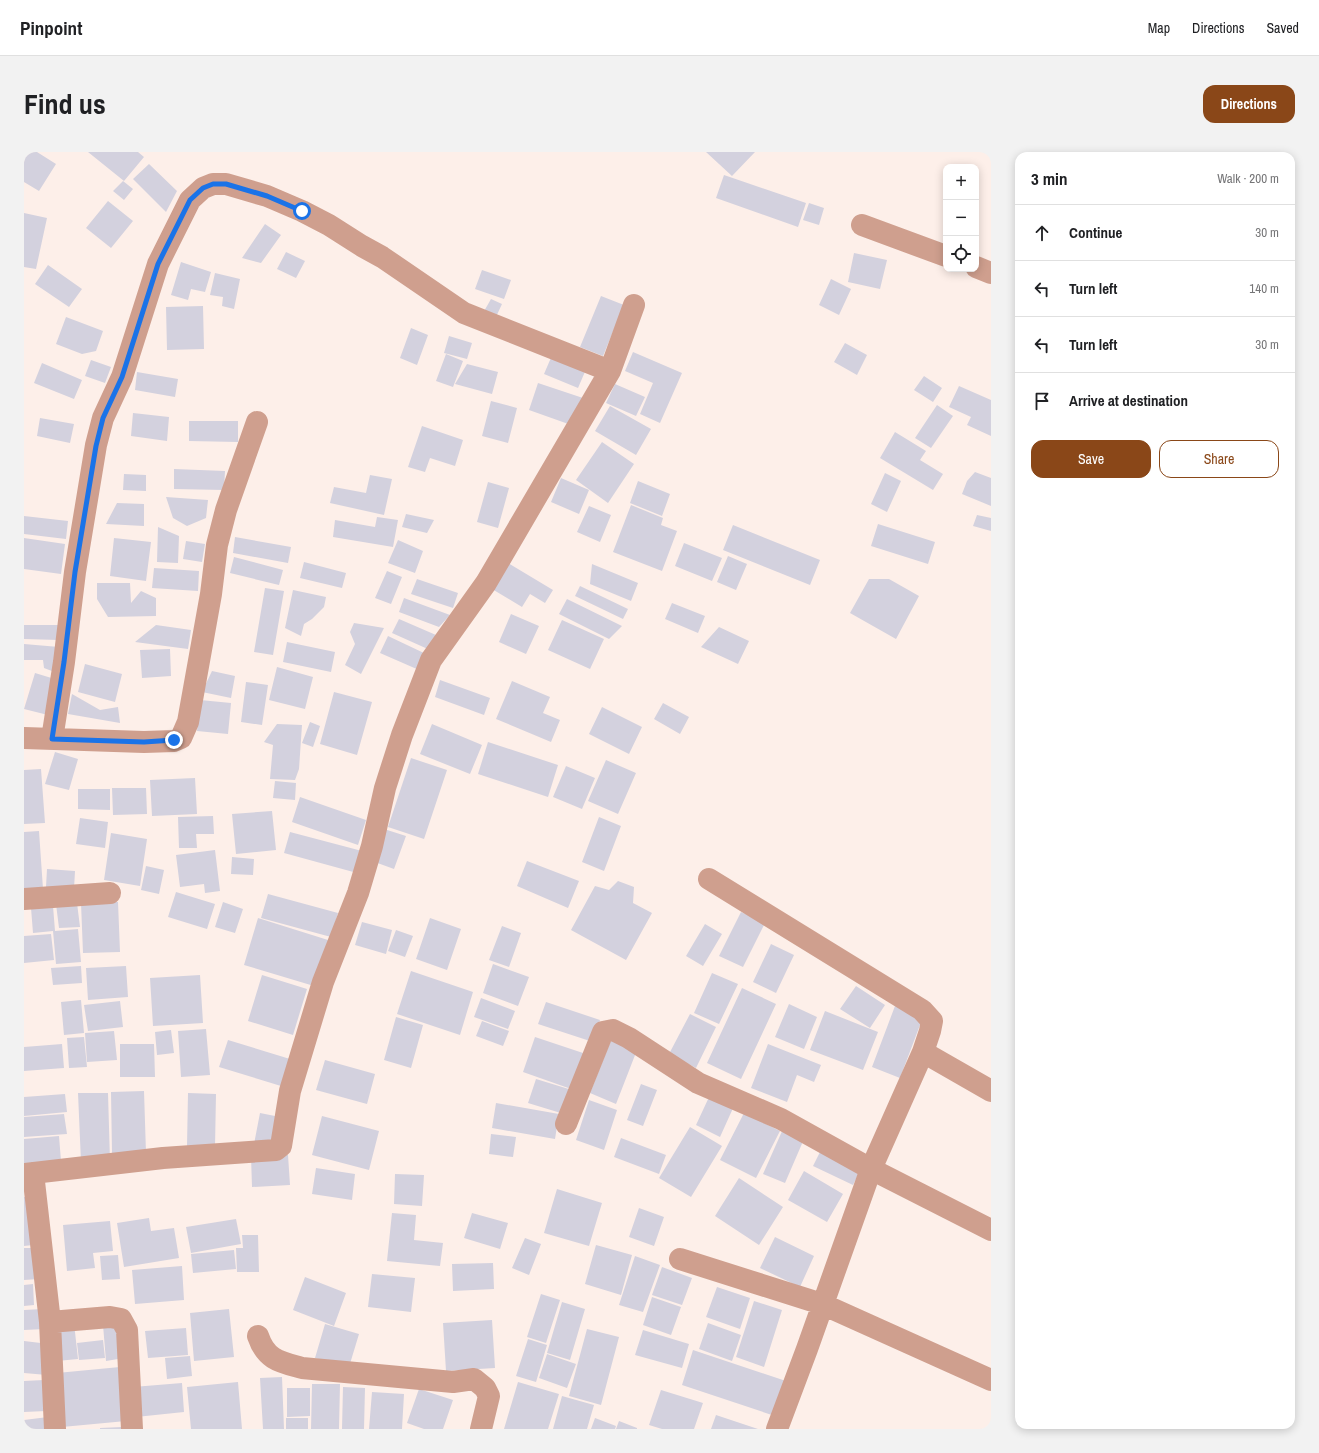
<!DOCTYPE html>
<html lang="en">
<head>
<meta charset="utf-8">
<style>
  body { margin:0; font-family:"Archivo Narrow",sans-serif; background:#f2f2f2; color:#202124 }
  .controls { position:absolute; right:12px; top:12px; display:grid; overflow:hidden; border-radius:8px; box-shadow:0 2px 10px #0003 }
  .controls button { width:36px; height:36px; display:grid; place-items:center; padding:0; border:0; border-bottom:1px solid #e0e0e0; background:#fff; color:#202124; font:20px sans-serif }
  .stop { position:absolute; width:12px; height:12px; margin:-9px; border:3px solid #1a73e8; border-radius:50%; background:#fff }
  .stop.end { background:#1a73e8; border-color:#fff; box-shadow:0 1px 4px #0008 }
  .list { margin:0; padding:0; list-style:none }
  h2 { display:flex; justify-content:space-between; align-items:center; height:52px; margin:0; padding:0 16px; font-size:17px }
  h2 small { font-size:13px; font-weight:400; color:#757577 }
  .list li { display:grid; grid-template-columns:26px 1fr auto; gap:12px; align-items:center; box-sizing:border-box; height:56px; padding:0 16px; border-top:1px solid #e0e0e0 }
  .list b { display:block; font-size:15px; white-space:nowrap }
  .list em { font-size:13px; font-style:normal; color:#757577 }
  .actions { display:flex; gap:8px; padding:12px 16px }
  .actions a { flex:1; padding:9px 0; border:1px solid #8a4718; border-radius:12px; text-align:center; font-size:14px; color:#8a4718 }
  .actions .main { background:#8a4718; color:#fff }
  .icon { flex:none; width:22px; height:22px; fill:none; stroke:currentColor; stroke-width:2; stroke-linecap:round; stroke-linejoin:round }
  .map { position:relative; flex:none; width:967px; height:1277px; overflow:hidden; border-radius:12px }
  header { display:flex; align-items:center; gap:24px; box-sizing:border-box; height:56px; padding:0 20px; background:#fff; border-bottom:1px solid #e0e0e0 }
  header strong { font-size:19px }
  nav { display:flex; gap:22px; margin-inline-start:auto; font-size:14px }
  .intro { display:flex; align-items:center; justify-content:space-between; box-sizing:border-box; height:96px; padding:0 24px }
  h1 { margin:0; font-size:28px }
  .button { padding:10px 18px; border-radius:12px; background:#8a4718; color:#fff; font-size:14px; font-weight:700 }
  main { display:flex; gap:24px; padding:0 24px }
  aside { flex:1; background:#fff; border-radius:12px; box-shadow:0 2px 10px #0003 }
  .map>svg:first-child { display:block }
  .building { fill:#d3d1de }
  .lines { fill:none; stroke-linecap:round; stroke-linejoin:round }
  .minor { stroke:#cf9f8e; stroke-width:22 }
  .route { stroke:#1a73e8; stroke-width:5 }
</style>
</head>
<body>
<header>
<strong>Pinpoint</strong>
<nav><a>Map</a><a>Directions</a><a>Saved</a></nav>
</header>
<div class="intro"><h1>Find us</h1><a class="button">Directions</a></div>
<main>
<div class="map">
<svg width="967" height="1277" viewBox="0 0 967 1277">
  <rect width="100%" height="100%" fill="#fdefe9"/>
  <path class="building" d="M0 0H13L32 12 15 39 0 30Z
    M64 0H114L120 5 100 29Z
    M682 0H731L708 24Z
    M125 12 153 39 142 60 109 27Z
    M700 23 782 51 774 75 692 46Z
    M99 29 109 37 100 48 89 39Z
    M84 49 109 69 87 96 62 76Z
    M785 51 800 56 795 73 779 68Z
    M0 61 23 66 12 117 0 115Z
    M241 72 257 83 237 111 218 106Z
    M262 100 281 109 272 126 253 117Z
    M830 101 863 108 856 137 824 130Z
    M157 110 187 120 181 140 167 137 164 148 147 143Z
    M24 113 58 137 45 155 11 132Z
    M458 118 487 128 480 147 451 137Z
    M191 121 216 127 210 157 198 154 199 145 186 143Z
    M807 127 827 137 815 163 795 153Z
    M577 144 600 153 579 204 556 195Z
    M467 147 478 152 471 167 459 161Z
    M179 154 180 197 143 198 142 155Z
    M42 165 79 179 72 199 58 202 32 192Z
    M387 176 404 183 393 213 376 206Z
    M425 184 448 191 443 207 420 201Z
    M821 191 843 203 833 223 810 210Z
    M609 200 658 221 636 271 616 262 629 231 601 219Z
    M529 201 563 215 554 236 520 222Z
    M422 202 439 209 429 235 412 229Z
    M67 208 87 215 81 231 61 224Z
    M18 211 58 228 50 247 10 231Z
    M443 212 474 220 468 242 431 232Z
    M113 220 154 227 151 245 111 238Z
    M900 224 918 236 909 250 890 238Z
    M514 231 559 246 550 274 505 258Z
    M591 232 621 245 612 264 582 251Z
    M935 234 967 248V284L943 273 947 265 925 255Z
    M467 249 493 256 484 291 458 284Z
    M913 253 929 264 907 296 891 286Z
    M586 254 627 277 612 303 571 279Z
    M109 261 145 265 143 289 107 284Z
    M16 266 50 272 46 291 13 284Z
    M165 269H214V290L165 289Z
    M398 274 439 288 431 314 406 306 401 320 384 315Z
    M871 280 902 299 896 308 919 322 909 338 856 306Z
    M578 290 610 312 584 351 552 328Z
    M150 317 201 319 200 338 150 337Z
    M951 320 967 326V354L938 342 943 329Z
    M861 321 877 329 863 360 847 352Z
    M100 322 122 323V339L99 338Z
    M346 323 368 327 360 363 306 351 310 335 342 341Z
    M537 326 565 338 555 362 527 350Z
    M614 329 646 342 638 364 606 351Z
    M464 330 485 336 474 376 453 370Z
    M142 345 184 348 182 366 163 374 149 366Z
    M93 351 120 352V374L82 372Z
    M607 353 639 366 637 373 653 379 638 419 589 400Z
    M565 354 587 363 576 390 553 380Z
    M382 362 410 368 403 381 378 375Z
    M953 363 967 366V379L949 374Z
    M0 364 44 369 42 387 0 382Z
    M353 365 374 368 369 395 309 385 311 368 351 375Z
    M854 372 911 390 904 412 847 394Z
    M709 373 796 408 786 433 699 398Z
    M134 375 155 384 154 411 133 410Z
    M211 385 267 395 264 411 209 401Z
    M0 386 41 392 37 422 0 417Z
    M90 386 127 390 122 429 86 424Z
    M374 388 399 399 391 421 364 411Z
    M162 389 181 392 178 410 159 407Z
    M660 391 698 406 688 429 651 414Z
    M704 404 723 412 712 438 693 430Z
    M210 405 259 418 255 433 206 421Z
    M280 410 322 421 318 436 276 426Z
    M484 411 529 438 521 451 506 442 498 455 468 437Z
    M568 412 614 431 607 449 566 432Z
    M130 416 175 419 174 439 128 436Z
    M363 419 378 425 367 452 351 446Z
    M393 427 434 441 429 456 387 442Z
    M845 427H865L895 444 872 487 826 461Z
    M73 431H106L107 451 117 439 132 446V464L84 465 73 447Z
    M556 434 604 457 599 467 551 444Z
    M241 436 260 439 249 503 230 500Z
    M269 438 302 445 300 455 288 467 280 472 277 484 261 476Z
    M380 446 426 463 415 475 375 460Z
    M543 447 598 474 585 487 535 462Z
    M648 451 681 464 674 481 641 467Z
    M487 462 515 474 502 502 475 490Z
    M375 467 412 483 406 498 368 481Z
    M538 468 580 487 566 517 524 498Z
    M330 471 360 476 337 522 321 513 331 492 326 480Z
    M0 473H35V488L0 487Z
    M132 473 167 478 164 497 111 490Z
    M695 475 725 489 714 512 677 495Z
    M364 484 402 502 395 518 356 501Z
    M263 490 311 500 307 520 259 510Z
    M0 492 35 495 33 521 20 516 19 508H0Z
    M146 497 147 524 118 526 116 498Z
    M61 512 98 522 91 550 54 540Z
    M253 515 289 525 281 557 245 548Z
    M188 519 211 524 207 546 178 540Z
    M11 521 34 528 24 563 0 557Z
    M416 528 466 546 460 563 411 545Z
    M488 529 526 545 519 561 536 568 527 590 472 567Z
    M222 530 244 533 238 573 217 570Z
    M310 540 348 550 333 603 296 592Z
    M48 542 76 558 94 555 96 571 44 562Z
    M176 548 207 551 204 582 173 579Z
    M639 551 665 565 656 582 630 567Z
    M578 555 618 575 605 602 565 582Z
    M286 570 296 574 289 595 278 591Z
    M253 572 278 573 275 617 271 628 246 627 249 593 240 590Z
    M408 572 458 593 446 622 396 602Z
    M464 590 534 613 524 645 454 622Z
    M31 600 54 607 45 638 21 632Z
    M387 606 423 618 400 687 364 675Z
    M582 608 612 621 594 662 564 649Z
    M542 614 571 626 558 657 529 645Z
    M17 617 21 671 0 672V618Z
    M171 626 173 662 128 664 126 628Z
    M251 629 272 631 271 648 249 646Z
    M88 636H122L123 662 89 663Z
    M54 637H86V658L54 657Z
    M276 645 342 668 334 693 268 670Z
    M248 659 252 698 212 702 208 662Z
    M189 664 190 682H172L173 696H155L154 665Z
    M575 665 597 674 580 719 558 710Z
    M56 666 84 670 81 696 52 692Z
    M360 677 382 684 370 717 348 709Z
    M15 679 19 737 0 738V680Z
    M266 680 338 699 333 721 260 701Z
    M87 681 123 687 116 734 80 728Z
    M191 698 196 739 181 741 180 732 156 735 152 703Z
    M208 705 230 707 229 723 207 722Z
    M503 709 555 729 544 756 493 734Z
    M122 714 140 718 135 742 117 738Z
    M23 717 51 719 50 737 22 735Z
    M594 729 610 735 609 751 628 761 602 808 547 778 571 734 585 738Z
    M152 740 191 752 183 777 144 765Z
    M244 742 314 761 307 785 237 766Z
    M94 750 96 800 59 801 57 751Z
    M199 750 219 757 211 781 191 775Z
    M53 751 56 775 35 776 32 752Z
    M29 754 31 779 54 777 57 810 32 812 29 779 9 781 7 756Z
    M717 760 741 771 719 815 695 804Z
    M234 766 304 788 290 834 220 813Z
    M406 766 437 777 423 818 392 807Z
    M338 770 368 778 362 802 331 793Z
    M681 772 698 782 679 814 662 804Z
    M478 774 497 781 485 815 465 808Z
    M372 778 389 784 381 805 364 799Z
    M27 782 30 808 0 811V784Z
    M747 792 770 803 752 841 729 830Z
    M469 812 505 825 494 854 459 841Z
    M57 814 58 831 29 833 27 816Z
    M102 814 104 845 64 848 62 816Z
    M387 819 449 840 436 883 373 862Z
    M688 821 714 832 695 872 670 861Z
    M176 823 179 871 129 874 126 826Z
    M238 823 283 837 269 883 224 869Z
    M832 834 861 853 846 876 816 857Z
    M718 836 752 852 717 927 683 911Z
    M457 846 491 859 484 877 450 865Z
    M57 848 60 881 40 883 37 850Z
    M96 849 99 875 64 879 60 853Z
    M522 850 576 868 569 890 514 872Z
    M765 852 793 865 780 897 751 885Z
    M871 854 899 865 876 926 848 915Z
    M801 859 854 880 839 918 786 898Z
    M666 862 692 875 672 916 645 902Z
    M372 865 399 873 387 916 360 908Z
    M458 869 485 879 479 894 452 884Z
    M182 877 186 923 157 925 154 879Z
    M147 878 150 901 133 903 131 880Z
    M90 879 93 908 63 910 61 881Z
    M60 885 63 915 45 916 43 886Z
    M511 885 562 902 550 938 499 920Z
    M204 888 266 907 257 934 195 915Z
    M587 888 613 898 592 952 566 941Z
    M38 892 40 916 0 919V895Z
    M96 892H130L131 925H96Z
    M744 892 797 913 790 930 773 923 763 950 727 936Z
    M301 908 351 922 343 952 292 938Z
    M512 927 548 938 540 962 504 951Z
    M617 932 633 938 619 974 603 968Z
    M120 939 122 1001 88 1002 87 940Z
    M54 941H84L86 1009 57 1010Z
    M164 941 192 942 191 995 163 994Z
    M41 942 43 960 0 964V945Z
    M686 943 710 954 696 985 672 973Z
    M565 948 593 958 580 998 552 988Z
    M472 951 535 962 531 987 468 976Z
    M236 961 256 965 250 995 230 992Z
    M720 961 756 979 732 1026 696 1008Z
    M40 962 43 982 0 985V965Z
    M298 964 355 979 345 1018 288 1003Z
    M666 975 698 994 667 1045 635 1026Z
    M759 977 780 987 761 1031 739 1022Z
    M467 982 492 985 489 1005 465 1002Z
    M35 984 37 1009 0 1012V987Z
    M597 986 642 1003 635 1022 590 1005Z
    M799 994 839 1013 829 1033 789 1014Z
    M264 1003 266 1033 228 1035 227 1004Z
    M292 1016 331 1022 328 1048 288 1042Z
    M780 1019 819 1042 803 1070 764 1048Z
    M371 1022 400 1023 398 1054 370 1052Z
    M715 1026 759 1055 735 1093 691 1064Z
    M533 1037 578 1051 565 1094 520 1081Z
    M6 1044 9 1093 0 1094V1045Z
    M615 1056 640 1065 630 1094 605 1085Z
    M368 1061 392 1063 390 1088 419 1091 416 1114 363 1109Z
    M448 1061 484 1071 476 1097 440 1086Z
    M125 1066 127 1079 150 1076 155 1106 100 1115 93 1071Z
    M212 1067 217 1092 167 1101 162 1075Z
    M86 1069 89 1099 69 1101 71 1116 43 1119 39 1073Z
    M218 1083H234L235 1120H213L212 1096H219Z
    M751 1085 790 1104 776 1135 736 1116Z
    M501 1086 517 1092 505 1123 488 1116Z
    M572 1093 608 1103 597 1143 561 1132Z
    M0 1096H13L15 1127 0 1128Z
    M210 1098 212 1117 169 1121 167 1102Z
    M94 1103 96 1127 78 1128 76 1104Z
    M611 1104 636 1113 619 1160 595 1153Z
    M469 1111 470 1137 429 1139 428 1112Z
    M158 1114 160 1148 111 1152 108 1118Z
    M638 1115 668 1126 658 1153 628 1143Z
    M348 1122 391 1126 387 1160 344 1155Z
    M281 1125 322 1141 310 1174 269 1158Z
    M9 1132 10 1153 0 1154V1133Z
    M693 1135 726 1146 716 1177 682 1165Z
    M517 1142 536 1148 522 1191 503 1185Z
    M628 1145 657 1155 647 1183 619 1173Z
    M730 1149 758 1158 740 1215 712 1205Z
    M538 1150 561 1157 546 1208 523 1201Z
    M19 1157 21 1177 0 1178V1158Z
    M205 1157 210 1205 170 1209 166 1161Z
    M468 1168 471 1216 422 1219 419 1171Z
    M50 1171 54 1207 33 1209 30 1173Z
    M684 1171 717 1183 708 1209 675 1197Z
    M97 1172 100 1206 82 1209 79 1173Z
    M301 1172 335 1182 325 1215 291 1206Z
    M162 1176 164 1203 124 1206 121 1179Z
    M563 1177 595 1185 577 1253 545 1244Z
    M619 1178 665 1192 658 1216 611 1203Z
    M504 1187 523 1193 512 1230 492 1224Z
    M79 1188 81 1206 55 1208 53 1191Z
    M0 1189 25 1192 23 1223 0 1221Z
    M669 1198 765 1230 754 1265 658 1233Z
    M523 1202 552 1212 543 1236 515 1226Z
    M166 1204 168 1224 143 1227 141 1206Z
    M96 1215 102 1269 38 1275 33 1221Z
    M258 1225 260 1277H239L236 1226Z
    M20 1228 22 1259 0 1260V1229Z
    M214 1230 218 1277H167L163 1235Z
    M494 1230 535 1242 524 1277H480Z
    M158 1231 160 1260 112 1265 109 1235Z
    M288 1232H316L315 1277H287Z
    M319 1235 341 1236 340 1277H318Z
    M263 1236H286V1264L263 1265Z
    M395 1237 429 1248 419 1277H400L383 1271Z
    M637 1238 679 1251 670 1277H638L625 1273Z
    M348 1240 380 1242 378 1277H345Z
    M538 1244 570 1253 563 1277H529Z
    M692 1263 734 1277H687Z
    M24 1265 26 1277H0V1268Z
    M262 1266H284V1277H262Z
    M571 1266 592 1274 591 1277H567Z
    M595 1269 613 1276V1277H592Z
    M98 1275V1277H76V1276Z"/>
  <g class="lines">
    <path class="minor" d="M838 73 922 104
      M952 115 967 121
      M0 586 120 590 150 589 157 586 164 570 187 442 193 393 202 358 233 270
      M28 587 40 510 51 420 72 293 79 266 98 225 134 112 166 48 179 36 189 32H202L243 44 278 59 305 73 338 94 358 105 440 161 586 219
      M685 727 898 858 908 869 906 879 899 900 847 1017 783 1197 753 1277
      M0 747 86 741
      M899 900 967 939
      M542 972 579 880 589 878 605 886 674 931 757 967 847 1017 967 1078
      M9 1021 26 1170 31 1277
      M0 1022 139 1006 252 998 257 994 266 939 299 830 334 741 348 694 361 636 378 583 407 508 462 431 586 219 610 153
      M656 1107 798 1152 967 1228
      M26 1170 86 1165 97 1167 103 1178 108 1277
      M234 1184C242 1208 256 1210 278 1216L429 1230 450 1227 461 1236 465 1244 457 1277"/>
  </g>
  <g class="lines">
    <path class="route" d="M150 588 120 590 28 587 40 510 51 420 72 294 79 266 98 225 134 112 166 48 179 36 189 32H202L243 44 278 59"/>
  </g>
</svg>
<div class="controls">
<button>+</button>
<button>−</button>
<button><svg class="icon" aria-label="locate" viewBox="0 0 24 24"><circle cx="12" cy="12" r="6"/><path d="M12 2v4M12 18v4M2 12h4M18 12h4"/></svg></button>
</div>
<div class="stop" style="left:278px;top:59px"></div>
<div class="stop end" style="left:150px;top:588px"></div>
</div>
<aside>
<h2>3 min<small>Walk · 200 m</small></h2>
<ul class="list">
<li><svg class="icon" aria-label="ahead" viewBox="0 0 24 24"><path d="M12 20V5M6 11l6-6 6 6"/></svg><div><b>Continue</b></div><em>30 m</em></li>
<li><svg class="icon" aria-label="left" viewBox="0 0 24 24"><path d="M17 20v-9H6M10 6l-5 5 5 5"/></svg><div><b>Turn left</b></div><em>140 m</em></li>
<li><svg class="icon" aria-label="left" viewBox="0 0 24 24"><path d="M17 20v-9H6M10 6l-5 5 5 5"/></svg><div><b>Turn left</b></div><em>30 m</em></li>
<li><svg class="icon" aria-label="arrive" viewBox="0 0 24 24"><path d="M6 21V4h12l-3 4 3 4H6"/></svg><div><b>Arrive at destination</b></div></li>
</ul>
<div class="actions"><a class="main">Save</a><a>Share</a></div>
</aside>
</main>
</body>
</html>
